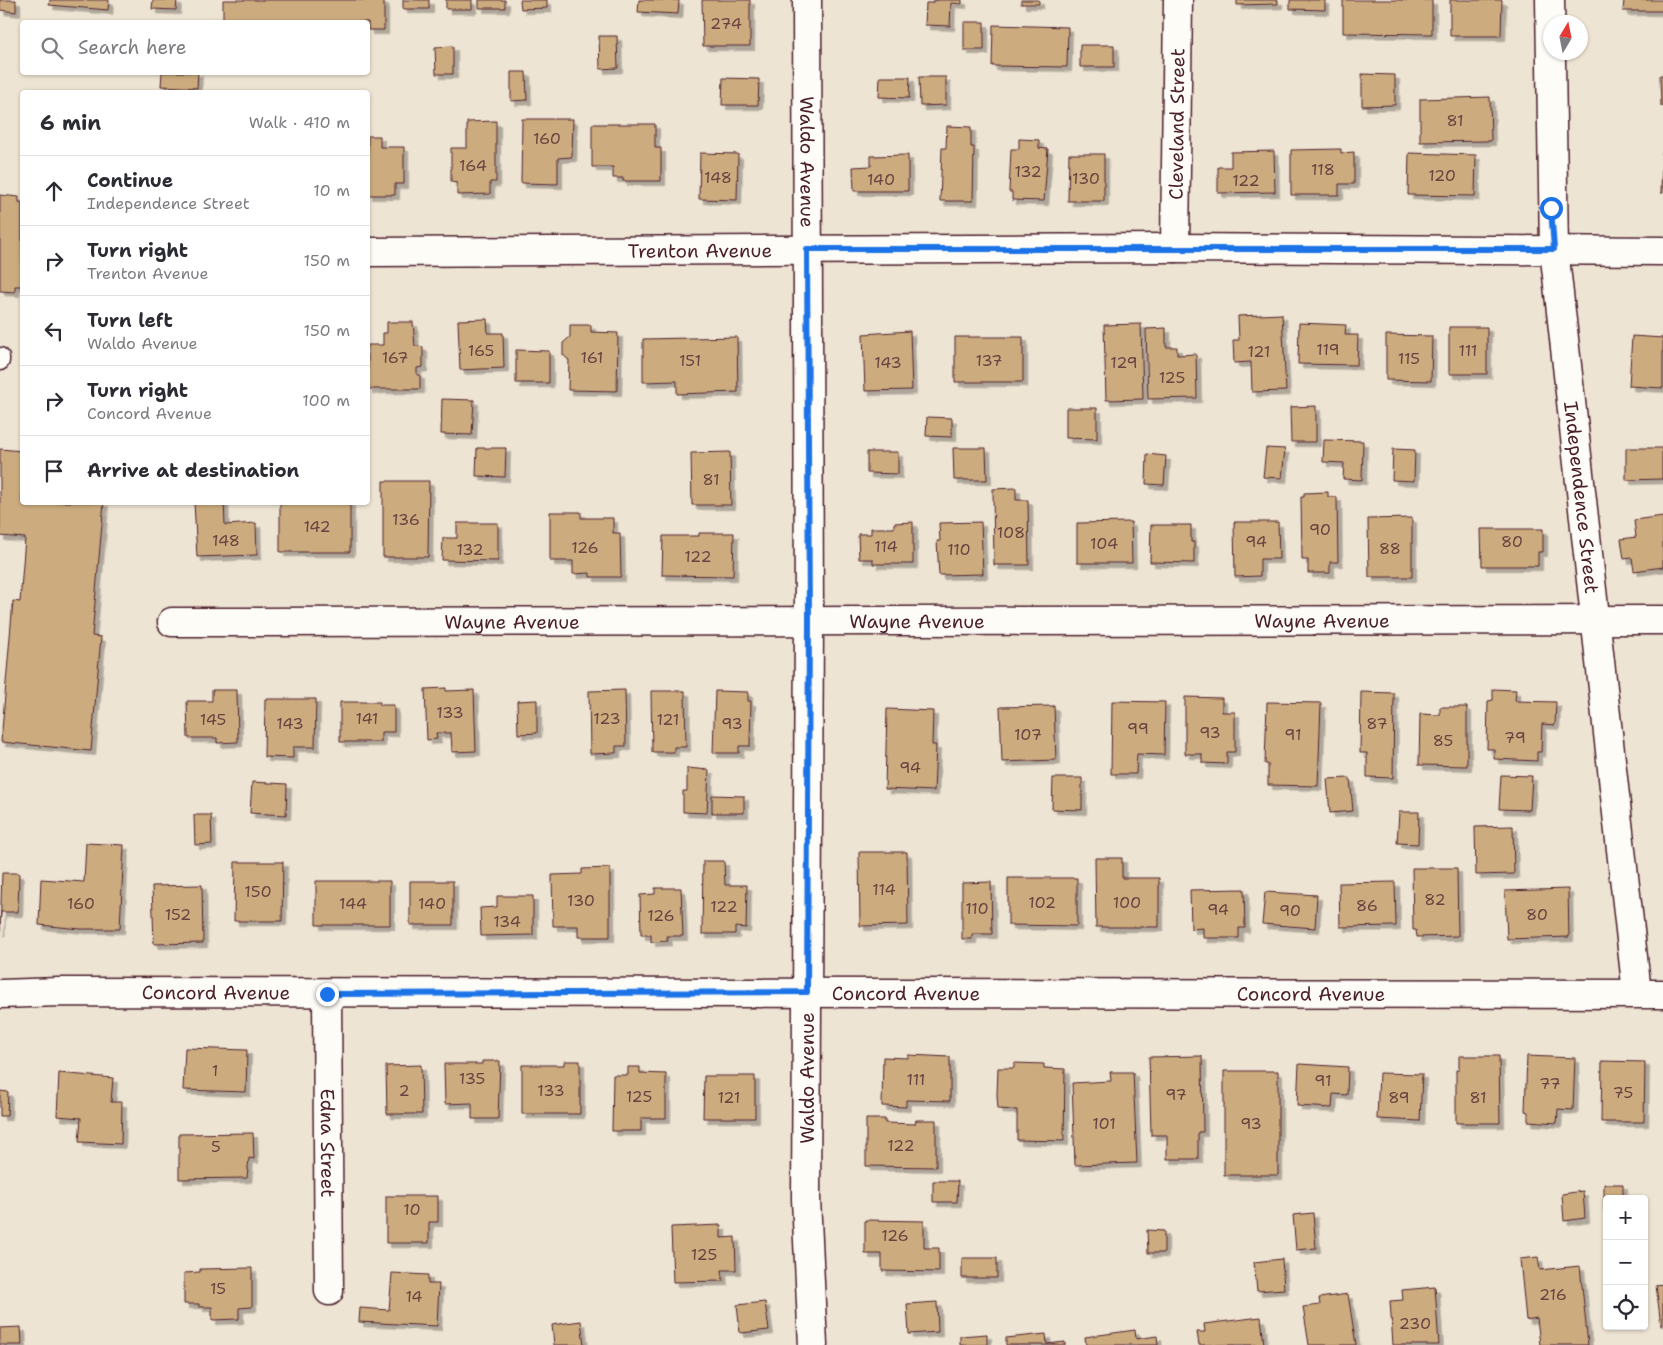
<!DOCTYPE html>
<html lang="en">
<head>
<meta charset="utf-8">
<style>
  body { margin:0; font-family:"Shantell Sans",sans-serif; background:#f7f7f7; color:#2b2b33 }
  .controls { position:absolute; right:15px; bottom:15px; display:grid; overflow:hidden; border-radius:5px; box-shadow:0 1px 4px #0004 }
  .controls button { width:45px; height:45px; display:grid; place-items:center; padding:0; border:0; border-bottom:1px solid #e1e1e2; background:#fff; color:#2b2b33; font:25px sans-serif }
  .compass { position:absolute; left:1543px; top:15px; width:45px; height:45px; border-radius:50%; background:#fff; box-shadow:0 1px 4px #0004; rotate:10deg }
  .stop { position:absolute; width:15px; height:15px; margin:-11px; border:4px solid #1a73e8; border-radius:50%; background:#fff }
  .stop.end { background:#1a73e8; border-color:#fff; box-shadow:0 1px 5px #0008 }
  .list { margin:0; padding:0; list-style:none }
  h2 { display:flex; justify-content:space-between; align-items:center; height:65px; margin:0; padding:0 20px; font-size:21px }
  h2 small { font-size:16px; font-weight:400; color:#7c7c81 }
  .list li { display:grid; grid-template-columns:32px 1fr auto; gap:15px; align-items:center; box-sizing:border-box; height:70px; padding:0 20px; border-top:1px solid #e1e1e2 }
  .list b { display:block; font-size:19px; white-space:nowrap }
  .list p { margin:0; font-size:16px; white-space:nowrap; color:#7c7c81 }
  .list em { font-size:16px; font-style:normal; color:#7c7c81 }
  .icon { flex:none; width:28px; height:28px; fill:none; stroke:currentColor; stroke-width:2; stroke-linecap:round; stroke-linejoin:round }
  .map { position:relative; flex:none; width:1663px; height:1345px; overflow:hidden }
  .search { position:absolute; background:#fff; box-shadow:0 1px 4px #0004; left:20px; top:20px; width:350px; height:55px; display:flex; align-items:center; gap:12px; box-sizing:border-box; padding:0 18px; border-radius:5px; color:#7c7c81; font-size:19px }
  .panel { position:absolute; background:#fff; box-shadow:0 1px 4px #0004; left:20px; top:90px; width:350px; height:415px; border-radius:5px }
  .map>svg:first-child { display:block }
  .building { fill:#ccac7f; stroke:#4a1f2b; filter:url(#shadow) }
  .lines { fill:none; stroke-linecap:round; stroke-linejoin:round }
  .service-casing { stroke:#4a1f2b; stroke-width:21 }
  .minor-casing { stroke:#4a1f2b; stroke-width:31 }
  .service { stroke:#fdfcf7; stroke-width:18 }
  .minor { stroke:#fdfcf7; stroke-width:28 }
  .route { stroke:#1a73e8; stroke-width:6 }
  .labels { text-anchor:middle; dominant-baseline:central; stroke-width:4; stroke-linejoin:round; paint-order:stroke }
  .number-label { font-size:16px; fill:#6a4240 }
  .street-label { font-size:19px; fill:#4a1f2b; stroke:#fdfcf7 }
</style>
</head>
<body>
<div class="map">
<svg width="1663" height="1345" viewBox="0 0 1663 1345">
  <defs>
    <filter id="shadow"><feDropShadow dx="4.5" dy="4.5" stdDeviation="0" flood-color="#0004"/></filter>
  </defs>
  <rect width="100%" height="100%" fill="#eee4d3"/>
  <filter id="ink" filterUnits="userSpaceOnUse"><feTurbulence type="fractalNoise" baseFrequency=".02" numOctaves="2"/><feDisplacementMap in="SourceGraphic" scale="10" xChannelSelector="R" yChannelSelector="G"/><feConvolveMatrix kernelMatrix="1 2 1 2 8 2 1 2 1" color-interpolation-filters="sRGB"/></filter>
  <g filter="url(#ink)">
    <path class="building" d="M0 0H16V12L0 10Z
      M50 0H109L108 10 49 5Z
      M153 0H177L176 10 152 9Z
      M223 0H384V30H368V22H223Z
      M403 0H429V9H403Z
      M446 0H472V9H446Z
      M479 0H505V8H479Z
      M520 0H547V8L521 9Z
      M639 0H679L678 14 638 12Z
      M702 0H750V46H703Z
      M940 0H962V4L951 3 950 26 925 25 926 3H932L933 1Z
      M1021 0H1039V4H1021Z
      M1237 0H1278V4L1237 5Z
      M1290 0H1325V10L1290 9Z
      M1343 0H1432V34L1343 33Z
      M1450 0H1502L1501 36H1450Z
      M1624 0H1663V11H1623Z
      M964 22H984V50H964Z
      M993 25 1068 27 1067 67 992 66Z
      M599 36H617L618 68 600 69Z
      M1080 45H1114V67H1080Z
      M453 46V74H436L435 47Z
      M162 72H198L197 88 161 86Z
      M511 72H526L527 100 511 101Z
      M1362 74 1395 75V105L1362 106Z
      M1660 75H1663V106H1661Z
      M880 77H910L909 98 879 97Z
      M919 77H946V105L920 106Z
      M723 78 759 79 758 105H722Z
      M1490 97 1491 141 1420 142V99Z
      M522 119H573L572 157 558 158V184L521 183Z
      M496 121V182H490V194L457 195V183L451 182V148H467V122Z
      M592 124H655V148H661V181H623V178H613V167H592Z
      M947 126 971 127V147H974L973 201H940L942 148H946Z
      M368 136H380V147H404V184H395V195H368Z
      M1019 139 1039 140V148L1048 149 1044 201 1012 200V192H1009L1011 149H1019Z
      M1341 149V153L1354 152V184H1339V195H1291V150Z
      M1274 151 1275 192 1218 193V167H1231V152Z
      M1662 152H1663V193H1661Z
      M700 153 738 154 737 200 699 199Z
      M1409 153 1476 155 1475 196 1408 195Z
      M1069 154H1104V201H1068Z
      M908 155V191H854L853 167 871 166V156Z
      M0 195 19 197V202L22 203V286H15V292L0 291Z
      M1282 314 1286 391 1252 392 1251 362 1234 363 1233 340H1239L1238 316Z
      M487 319 488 333H503L504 368 460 370 458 320Z
      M387 322H413L415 346 423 347V367L417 368V375H420V389H368V345H383V333H387Z
      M1299 323 1346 325 1345 335H1358L1357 365 1298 364Z
      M1141 324 1143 399 1106 400 1104 325Z
      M570 325H591V332L618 333 617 391 568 390 569 360 563 355V343L570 337Z
      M1449 327H1487V374H1449Z
      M1166 328V347H1177V355L1196 354 1197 398 1148 399 1146 329Z
      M910 331 912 390 865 391 863 334Z
      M1386 335 1432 336 1431 381 1386 380Z
      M1632 336 1663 338V388L1629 386Z
      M737 337 738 392 677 394V381L643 382V339Z
      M955 337H1023V382H955Z
      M516 350 549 351V383H516Z
      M442 399 474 400 472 435 441 434Z
      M1316 406V442H1291L1290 407Z
      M1066 408H1097V439L1066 438Z
      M927 417 952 418V437L926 436Z
      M1324 440 1363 441 1362 480 1343 479 1344 463 1323 462Z
      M477 448H506L505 477 476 476Z
      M953 448H986L987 480H954Z
      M1266 448 1285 449 1282 478 1263 477Z
      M1626 448H1662V479L1626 480Z
      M0 449 22 451V502H104L92 636 101 637 91 751 1 742 13 601 20 602 25 538 0 536Z
      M1393 449 1415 450 1414 481 1392 480Z
      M730 452 731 505H692L691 453Z
      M867 452H898V474L867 473Z
      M1147 454 1166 456 1164 485 1146 484Z
      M383 481H429L428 557H383Z
      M1016 488V500H1028L1029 565H994L993 489Z
      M1328 492V497H1337L1338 562H1330V573H1308V560H1302L1301 497H1304V493Z
      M194 502H224L225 525 256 523 257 555 197 557Z
      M280 502H350V552H280Z
      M550 512H581V518H613V533H620L621 577H590V573L573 574V561H550Z
      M1663 516V567L1634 571 1632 558 1624 559 1621 539 1636 537 1634 520Z
      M1412 518V577H1369L1368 519Z
      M913 522V564H873V559H859L858 534H871V528H894V523Z
      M981 522 983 574 939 575 937 541H940L939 523Z
      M1131 522 1132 563H1077V523Z
      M1234 522H1278L1279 559H1260V576L1235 577Z
      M457 523H498V561L442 560 443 538H457Z
      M1151 525H1191V542H1194V563L1150 562Z
      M1481 529H1543V552H1538V566H1482Z
      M699 533H734L733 576 662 575 663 536H699Z
      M446 688V691L474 690 476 751 452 752 451 733H436L437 739 427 740 425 689Z
      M1493 689 1516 690 1515 701 1556 702 1555 725 1542 724 1541 752H1537V761L1494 759V749H1487L1488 701 1493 700Z
      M212 690H237L238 742 217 743V738H188L187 701H212Z
      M625 690 626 746H616V753L590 754 589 691Z
      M651 691H685L686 747H674V752H652Z
      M715 691 748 692V701H751L750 746H739V753H713Z
      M1361 692 1394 693 1393 778 1367 777V753H1360Z
      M1185 697 1222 698V712H1235V752H1227V764L1202 763V754H1185Z
      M265 699H316L315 747H293V758L264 757Z
      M537 700V733L518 734 517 701Z
      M1112 701 1165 702 1164 755 1137 754 1136 774H1111Z
      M340 702H380V705H394V732H381V742H340Z
      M1267 702 1321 703 1318 786 1268 785V764H1265Z
      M1054 706 1056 760 1002 762 1000 707Z
      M1440 707H1467V766L1419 765 1420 714 1440 715Z
      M887 709 933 711 932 745H936L934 791 885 789Z
      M687 768 709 770 707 813 683 812V791H687Z
      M1501 775 1532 776 1530 810 1499 809Z
      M1053 778H1082V810L1052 809Z
      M1350 778 1353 811 1330 813 1327 779Z
      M252 782 287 784 286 815 250 813Z
      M712 795 744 796V813H712Z
      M1399 812H1419L1418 844 1397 843Z
      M194 815H211L212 844 195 845Z
      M1513 826 1514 874 1476 875 1475 827Z
      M86 843 124 845 120 929H81L39 925 41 879 84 882Z
      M859 852H907L908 925 860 926Z
      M1095 858H1122V878H1159V927H1096Z
      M703 861H724L725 885H747L746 928 735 927V934H702Z
      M235 862H283L282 921H234Z
      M610 868V937H578V926H553L552 875 582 874V869Z
      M1412 868H1457L1458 936 1417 937 1416 930H1413Z
      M2 873H19L18 912H1L0 932Z
      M1008 878H1077V926L1008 925Z
      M316 881H390V925H316Z
      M410 881H453V925H410Z
      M991 882 992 934H972V939H962V883Z
      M1395 882 1396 926 1340 927 1339 883Z
      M202 885 203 943 154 944 152 886Z
      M655 888H681L683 936H667L668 941 651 942V935H641L640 895 655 894Z
      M1244 889 1245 928H1239V938H1203V928L1191 929 1190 890Z
      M1568 889 1569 937 1507 939 1505 891Z
      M1265 892 1317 895 1315 928 1262 924Z
      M497 896H533V935L481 936 480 908 497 907Z
      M185 1048 247 1050 246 1092 183 1090Z
      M908 1055 950 1057V1101L906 1100V1107L882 1106 883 1057 908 1058Z
      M1202 1056 1203 1132H1198V1159H1167V1135H1151L1149 1057Z
      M1459 1056H1499L1500 1123H1456V1070H1459Z
      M1527 1056 1575 1058 1573 1110 1558 1109 1557 1123 1528 1121V1112L1525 1111Z
      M482 1061H500L498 1119H472V1103L445 1104 444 1064H482Z
      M564 1061H580V1114H522V1065H564Z
      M1602 1061 1645 1062 1644 1122H1601Z
      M1014 1063 1044 1064V1068L1065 1069 1064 1141 1017 1140V1110L998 1109 997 1095 998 1068H1014Z
      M1299 1064 1348 1067 1347 1095 1333 1094 1332 1108 1297 1106Z
      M421 1065 422 1114H387L386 1066Z
      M628 1067H640V1073L666 1074V1118H641V1131H612L613 1075H628Z
      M1224 1071H1278V1175H1224Z
      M1110 1072H1133L1137 1163 1075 1165 1072 1083 1111 1081Z
      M59 1073 113 1078 111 1102H122L121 1144 79 1142 81 1118 57 1116Z
      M1379 1073 1422 1074 1420 1121 1377 1119Z
      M704 1076H755V1118H703Z
      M0 1091 8 1092 7 1116H0Z
      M866 1119H885V1123L915 1124 916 1120H936V1167L866 1166Z
      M253 1133 254 1159 249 1158 247 1178 179 1179V1134Z
      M933 1181H958L957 1202H933Z
      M1604 1184H1623V1199H1607V1211H1604Z
      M1583 1191 1585 1218 1564 1221 1562 1194Z
      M386 1196H438V1222H429V1243H386Z
      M1313 1213 1316 1248 1296 1250 1293 1215Z
      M865 1220 924 1221V1248H939V1272L882 1271V1254H865Z
      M721 1225V1238L735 1237 736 1270H722L723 1281 673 1282 671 1227Z
      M1147 1230 1164 1231V1253H1148Z
      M1538 1257 1540 1270 1580 1266 1588 1345H1540L1537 1318 1526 1320 1520 1259Z
      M962 1258H997V1278H962Z
      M1282 1259 1284 1289 1257 1291 1254 1262Z
      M252 1268V1307L239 1308V1319L212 1320V1307H199V1304H184V1273L200 1272V1269Z
      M392 1273 428 1275V1284H439L437 1326 359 1322 360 1308 389 1310Z
      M1663 1284V1326H1661L1656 1285Z
      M1435 1287 1439 1345H1393L1390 1301 1403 1300 1402 1290Z
      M1348 1294 1356 1345H1309L1303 1307 1320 1305 1319 1298Z
      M765 1302 769 1330 740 1333 737 1305Z
      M937 1302 938 1332 909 1334 907 1304Z
      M1261 1317 1264 1345H1199L1197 1332H1205L1204 1324Z
      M581 1321 584 1345H554L552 1325Z
      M21 1327 22 1345H0V1328Z
      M1135 1330 1136 1339 1157 1336 1158 1345H1086L1085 1337Z
      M987 1334V1345H960V1336Z
      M1046 1334 1047 1344 1065 1342V1345H1006V1338Z"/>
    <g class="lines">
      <defs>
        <path id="service" d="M0 357V361"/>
        <g id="minor">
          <path id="s1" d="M807 0 809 622 806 1199 813 1345"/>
          <path id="s2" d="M1550 0 1554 249 1637 993"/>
          <path id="s3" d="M1175 248 1178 0"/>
          <path id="s4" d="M368 252 1175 248 1663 251"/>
          <path id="s5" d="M172 622 1663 620"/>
          <path id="s6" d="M0 994 59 992 1663 994"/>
          <path id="s7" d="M327 994 329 1291"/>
        </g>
      </defs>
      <use href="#service" class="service-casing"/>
      <use href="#minor" class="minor-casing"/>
      <use href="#service" class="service"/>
      <use href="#minor" class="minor"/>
    </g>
  </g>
  <g class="lines" filter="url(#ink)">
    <path class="route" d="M327 994 807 992 809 622 807 249H1554L1551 208"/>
  </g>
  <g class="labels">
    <g class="number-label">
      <text x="726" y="23">274</text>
      <text x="1455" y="120">81</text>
      <text x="547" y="138">160</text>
      <text x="473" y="165">164</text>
      <text x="1323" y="169">118</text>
      <text x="1028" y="171">132</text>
      <text x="1442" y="175">120</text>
      <text x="718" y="177">148</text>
      <text x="1086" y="178">130</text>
      <text x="881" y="179">140</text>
      <text x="1246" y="180">122</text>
      <text x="1328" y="349">119</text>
      <text x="481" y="350">165</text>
      <text x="1468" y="350">111</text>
      <text x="1259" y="351">121</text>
      <text x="395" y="357">167</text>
      <text x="592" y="357">161</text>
      <text x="1409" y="358">115</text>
      <text x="690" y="360">151</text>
      <text x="989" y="360">137</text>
      <text x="888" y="362">143</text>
      <text x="1124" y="362">129</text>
      <text x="1172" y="377">125</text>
      <text x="711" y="479">81</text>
      <text x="406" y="519">136</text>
      <text x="317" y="526">142</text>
      <text x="1320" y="529">90</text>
      <text x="1011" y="532">108</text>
      <text x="226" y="540">148</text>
      <text x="1256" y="541">94</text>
      <text x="1512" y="541">80</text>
      <text x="1104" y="543">104</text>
      <text x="886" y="546">114</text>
      <text x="585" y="547">126</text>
      <text x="1390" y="548">88</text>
      <text x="470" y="549">132</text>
      <text x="959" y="549">110</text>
      <text x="698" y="556">122</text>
      <text x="450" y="712">133</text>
      <text x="367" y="718">141</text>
      <text x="607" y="718">123</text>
      <text x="213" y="719">145</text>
      <text x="668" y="719">121</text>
      <text x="290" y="723">143</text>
      <text x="732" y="723">93</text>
      <text x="1377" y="723">87</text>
      <text x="1138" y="728">99</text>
      <text x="1210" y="732">93</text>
      <text x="1028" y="734">107</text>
      <text x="1293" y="734">91</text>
      <text x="1515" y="737">79</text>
      <text x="1443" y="740">85</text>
      <text x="910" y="767">94</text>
      <text x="884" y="889">114</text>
      <text x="258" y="891">150</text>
      <text x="1435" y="899">82</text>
      <text x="581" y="900">130</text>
      <text x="1042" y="902">102</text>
      <text x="1127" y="902">100</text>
      <text x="81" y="903">160</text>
      <text x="353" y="903">144</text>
      <text x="432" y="903">140</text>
      <text x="1367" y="905">86</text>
      <text x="724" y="906">122</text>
      <text x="977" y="908">110</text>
      <text x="1218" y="909">94</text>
      <text x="1290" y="910">90</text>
      <text x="178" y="914">152</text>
      <text x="1537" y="914">80</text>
      <text x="661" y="915">126</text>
      <text x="507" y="921">134</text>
      <text x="215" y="1070">1</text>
      <text x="472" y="1078">135</text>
      <text x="916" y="1079">111</text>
      <text x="1323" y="1080">91</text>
      <text x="1550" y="1083">77</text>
      <text x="404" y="1090">2</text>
      <text x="551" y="1090">133</text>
      <text x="1623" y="1092">75</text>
      <text x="1176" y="1094">97</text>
      <text x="639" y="1096">125</text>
      <text x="729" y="1097">121</text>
      <text x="1399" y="1097">89</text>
      <text x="1478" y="1097">81</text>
      <text x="1104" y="1123">101</text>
      <text x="1251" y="1123">93</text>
      <text x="901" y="1145">122</text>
      <text x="216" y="1146">5</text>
      <text x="412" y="1209">10</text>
      <text x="895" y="1235">126</text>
      <text x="704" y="1254">125</text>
      <text x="218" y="1288">15</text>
      <text x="1553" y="1294">216</text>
      <text x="414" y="1296">14</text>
      <text x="1415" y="1323">230</text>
    </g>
    <g class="street-label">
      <text stroke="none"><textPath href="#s3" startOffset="124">Cleveland Street</textPath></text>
      <text stroke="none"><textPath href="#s1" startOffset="162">Waldo Avenue</textPath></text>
      <text stroke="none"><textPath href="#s4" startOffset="332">Trenton Avenue</textPath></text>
      <text stroke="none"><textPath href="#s2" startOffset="499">Independence Street</textPath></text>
      <text stroke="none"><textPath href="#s5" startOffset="1150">Wayne Avenue</textPath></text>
      <text stroke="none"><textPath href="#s5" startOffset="340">Wayne Avenue</textPath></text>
      <text stroke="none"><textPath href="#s5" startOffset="745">Wayne Avenue</textPath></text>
      <text stroke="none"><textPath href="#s6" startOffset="906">Concord Avenue</textPath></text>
      <text stroke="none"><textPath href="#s6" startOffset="216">Concord Avenue</textPath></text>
      <text stroke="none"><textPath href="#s6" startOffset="1311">Concord Avenue</textPath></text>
      <text transform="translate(807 1078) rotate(-90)">Waldo Avenue</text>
      <text stroke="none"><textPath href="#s7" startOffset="149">Edna Street</textPath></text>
    </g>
  </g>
</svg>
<div class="controls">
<button>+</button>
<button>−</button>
<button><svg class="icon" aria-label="locate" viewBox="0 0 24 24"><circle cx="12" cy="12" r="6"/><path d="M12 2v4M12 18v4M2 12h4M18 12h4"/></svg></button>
</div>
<svg class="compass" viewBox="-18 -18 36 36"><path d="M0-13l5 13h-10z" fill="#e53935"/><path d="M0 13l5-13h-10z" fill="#7c7c81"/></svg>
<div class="stop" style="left:1551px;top:208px"></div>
<div class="stop end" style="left:327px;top:994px"></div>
<div class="search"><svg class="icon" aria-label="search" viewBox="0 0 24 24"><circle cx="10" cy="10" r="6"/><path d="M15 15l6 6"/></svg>Search here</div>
<section class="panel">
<h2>6 min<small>Walk · 410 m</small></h2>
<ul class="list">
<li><svg class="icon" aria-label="ahead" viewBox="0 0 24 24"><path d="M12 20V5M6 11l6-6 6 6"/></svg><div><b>Continue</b><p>Independence Street</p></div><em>10 m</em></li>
<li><svg class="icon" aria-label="right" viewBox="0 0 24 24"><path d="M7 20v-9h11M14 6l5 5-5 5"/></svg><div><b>Turn right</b><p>Trenton Avenue</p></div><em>150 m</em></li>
<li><svg class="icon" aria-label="left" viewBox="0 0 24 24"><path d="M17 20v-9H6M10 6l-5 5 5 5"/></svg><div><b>Turn left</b><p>Waldo Avenue</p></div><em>150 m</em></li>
<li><svg class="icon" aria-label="right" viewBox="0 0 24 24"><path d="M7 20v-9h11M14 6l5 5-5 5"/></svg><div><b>Turn right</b><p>Concord Avenue</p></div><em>100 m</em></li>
<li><svg class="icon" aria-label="arrive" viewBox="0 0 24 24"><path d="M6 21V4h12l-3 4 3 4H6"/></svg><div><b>Arrive at destination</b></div></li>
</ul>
</section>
</div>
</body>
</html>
